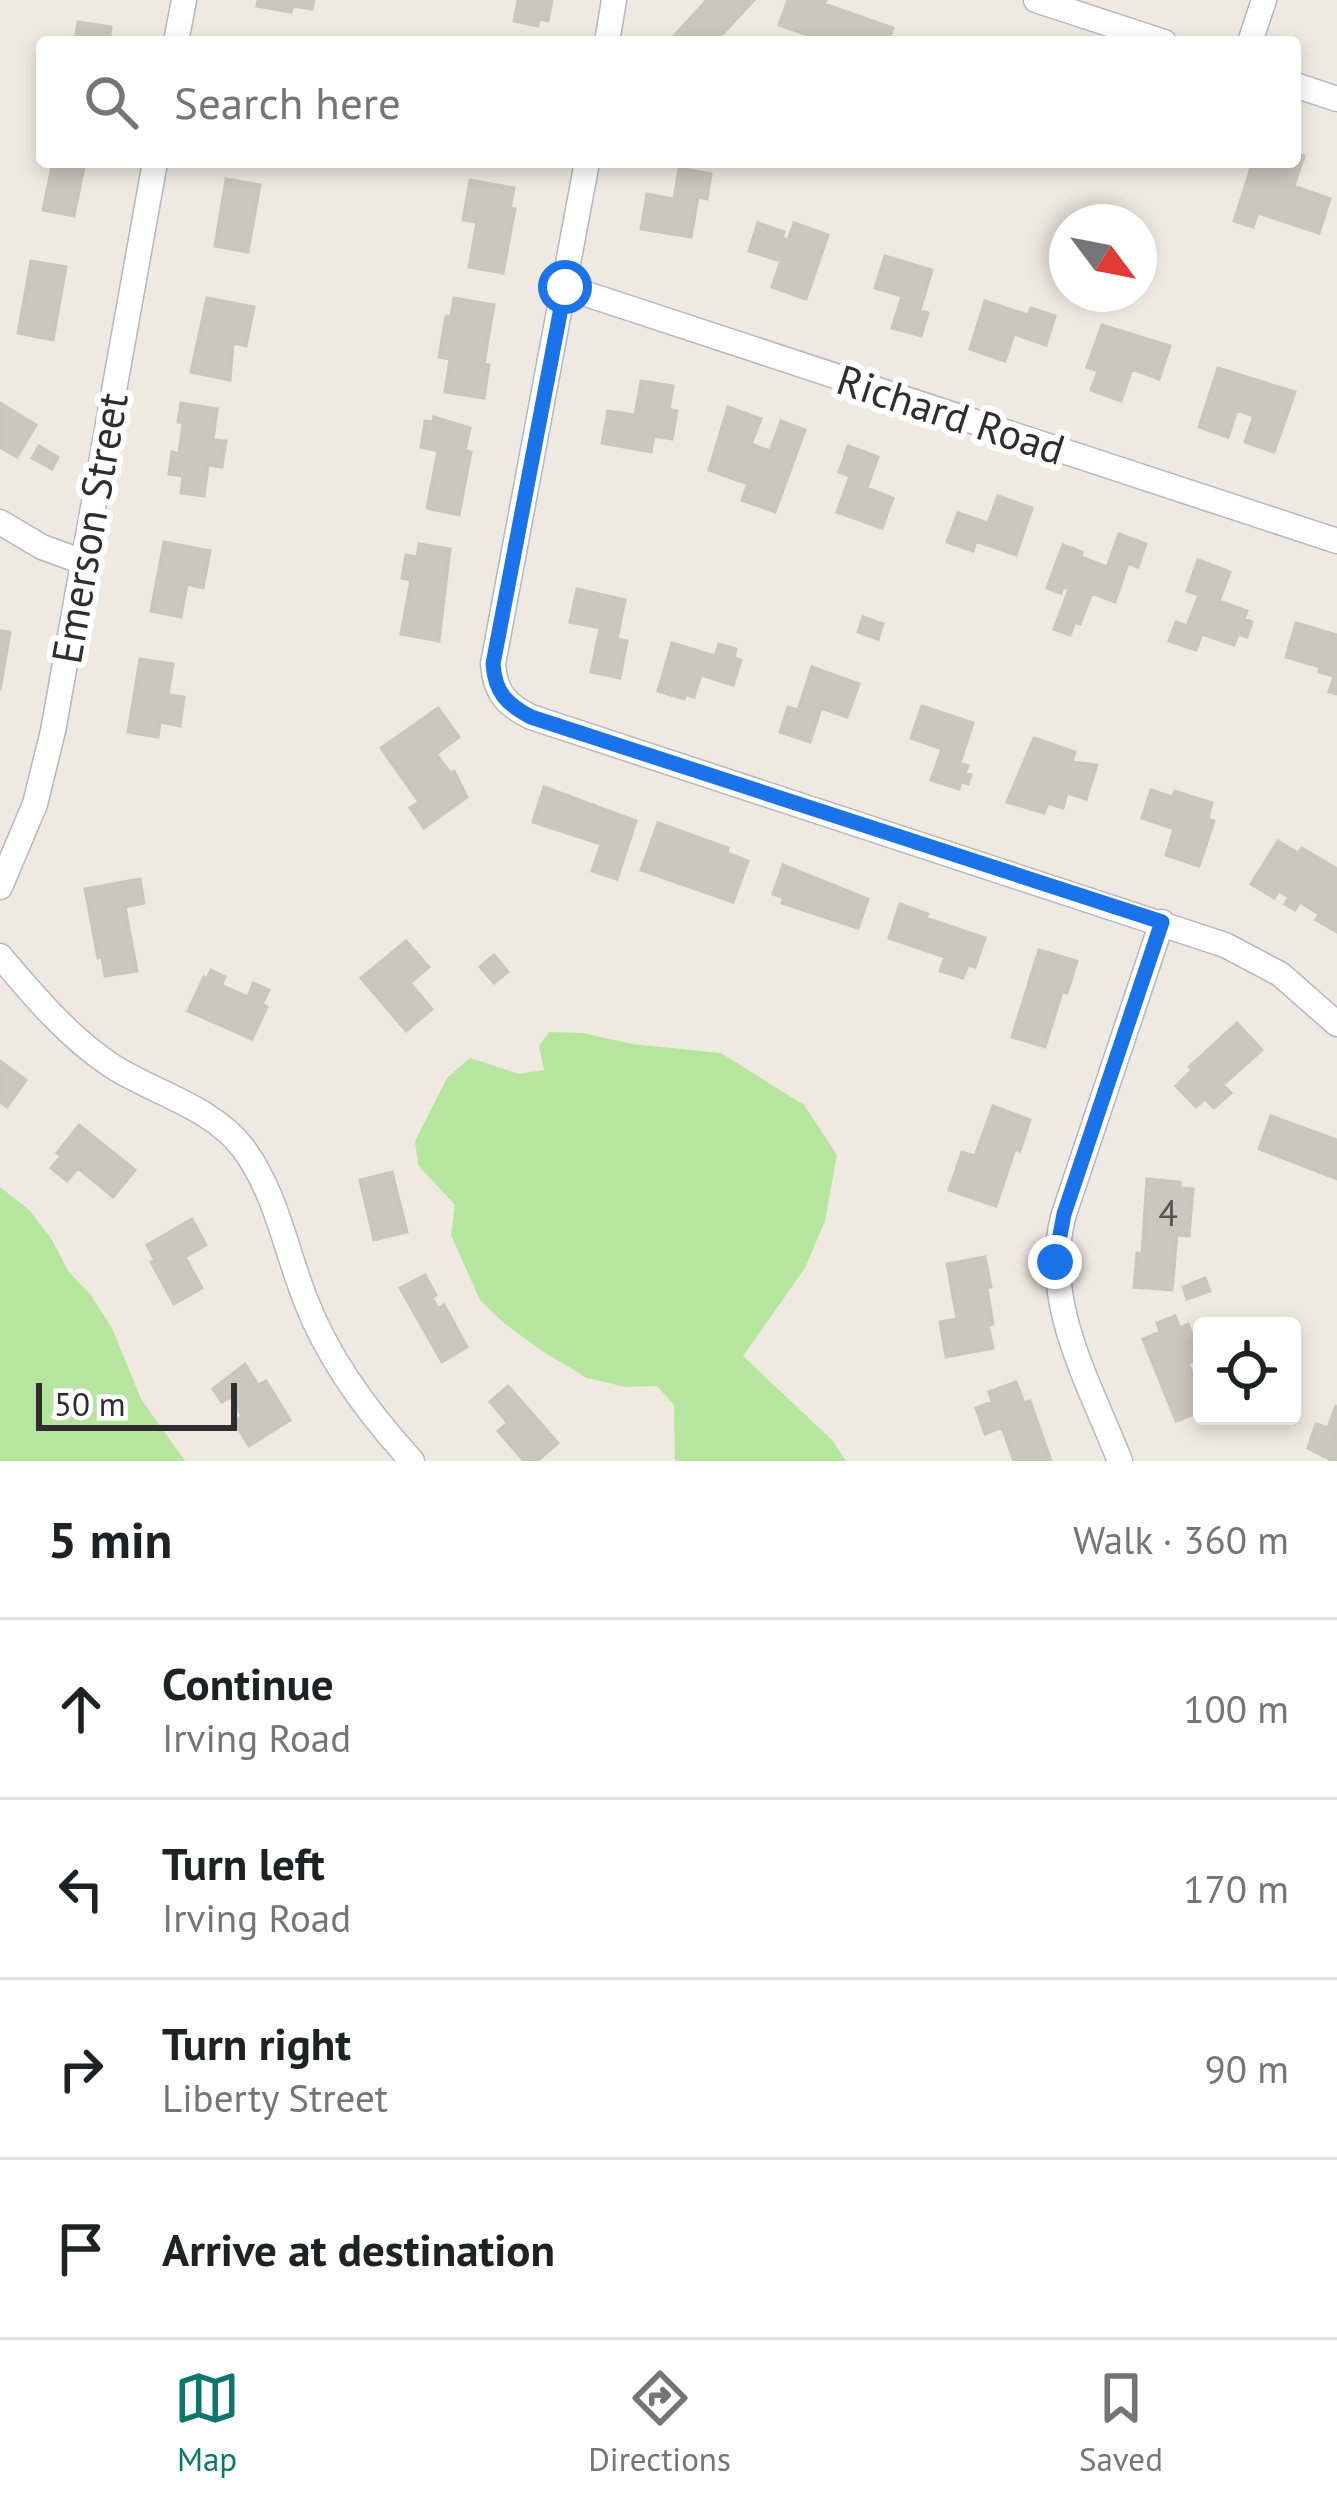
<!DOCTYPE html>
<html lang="en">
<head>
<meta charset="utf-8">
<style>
  body { margin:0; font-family:"PT Sans",sans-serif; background:#f2f2f2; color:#202124 }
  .controls { position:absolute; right:36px; bottom:36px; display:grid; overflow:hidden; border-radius:12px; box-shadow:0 6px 18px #0003 }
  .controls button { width:108px; height:108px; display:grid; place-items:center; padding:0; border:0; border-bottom:3px solid #e0e0e0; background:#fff; color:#202124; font:60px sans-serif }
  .compass { position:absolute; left:1049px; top:204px; width:108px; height:108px; border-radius:50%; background:#fff; box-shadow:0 6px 18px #0003; rotate:122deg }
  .scale { position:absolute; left:36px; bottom:30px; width:201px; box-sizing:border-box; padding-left:12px; border:6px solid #2e2e2e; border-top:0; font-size:33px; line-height:42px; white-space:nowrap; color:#2e2e2e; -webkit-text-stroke:9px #fff; paint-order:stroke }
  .stop { position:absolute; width:36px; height:36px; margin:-27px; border:9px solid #1a73e8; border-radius:50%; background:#fff }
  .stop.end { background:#1a73e8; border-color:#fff; box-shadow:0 3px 12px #0008 }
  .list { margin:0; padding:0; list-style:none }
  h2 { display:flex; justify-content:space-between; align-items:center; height:156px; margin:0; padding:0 48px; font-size:51px }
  h2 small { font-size:39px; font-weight:400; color:#757577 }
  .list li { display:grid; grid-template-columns:78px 1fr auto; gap:36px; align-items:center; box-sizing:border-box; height:180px; padding:0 48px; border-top:3px solid #e0e0e0 }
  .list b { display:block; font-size:45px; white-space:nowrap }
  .list p { margin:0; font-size:39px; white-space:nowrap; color:#757577 }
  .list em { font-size:39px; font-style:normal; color:#757577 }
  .icon { flex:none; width:66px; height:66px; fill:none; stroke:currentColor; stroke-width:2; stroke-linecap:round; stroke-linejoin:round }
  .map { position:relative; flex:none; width:1337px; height:1461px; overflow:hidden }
  .search { position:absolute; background:#fff; box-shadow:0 6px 18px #0003; left:36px; right:36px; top:36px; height:132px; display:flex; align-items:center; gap:30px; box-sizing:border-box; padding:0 42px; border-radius:12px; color:#757577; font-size:45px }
  .sheet { height:876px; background:#fff }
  nav { display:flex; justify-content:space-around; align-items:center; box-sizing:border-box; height:168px; border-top:3px solid #e0e0e0; background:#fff; font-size:33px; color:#757577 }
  nav a { display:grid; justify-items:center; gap:6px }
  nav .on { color:#0f766e }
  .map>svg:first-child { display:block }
  .green { fill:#b6e59e }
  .building { fill:#cbc7bf; stroke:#cbc5ba; stroke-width:3 }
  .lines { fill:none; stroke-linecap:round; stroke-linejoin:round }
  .street-casing { stroke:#b4b7c1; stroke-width:27 }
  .street { stroke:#fff; stroke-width:24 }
  .route { stroke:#1a73e8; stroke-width:15 }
  .labels { text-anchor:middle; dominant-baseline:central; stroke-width:12; stroke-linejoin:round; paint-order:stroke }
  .number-label { font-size:36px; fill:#555452 }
  .street-label { font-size:42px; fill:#2e2e2e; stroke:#fff }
</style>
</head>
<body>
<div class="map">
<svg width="1337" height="1461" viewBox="0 0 1337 1461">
  <rect width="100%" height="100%" fill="#efe9e1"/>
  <path class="green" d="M549 1032 583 1033 632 1044 721 1053 804 1105 837 1155 825 1221 805 1268 743 1356 832 1440 846 1461H675L674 1405 657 1386 626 1387 587 1378 542 1351 504 1323 480 1300 451 1235 455 1205 418 1165 415 1141 447 1078 470 1058 519 1074 544 1070 539 1046Z
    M0 1187 29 1210 51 1238 68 1271 90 1294 112 1328 141 1399 185 1461H0Z"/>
  <path class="building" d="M258 0H314L312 9 293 6 291 12 257 6Z
    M518 0H552L548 21 539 19 538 26 514 21Z
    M707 0H754L715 42H677L673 37Z
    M788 0H826L824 4 893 28 888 42H828L779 25Z
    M78 22 111 27 109 42H75Z
    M1295 154 1304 156 1294 186 1330 199 1319 233 1258 213 1253 227 1234 221 1253 162 1266 166 1267 162H1295Z
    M53 162H85L74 216 43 210Z
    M679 168 711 174 707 199 698 197 691 237 641 229 647 194 674 199Z
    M226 179 260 185 248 252 215 246Z
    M470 180 514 188 510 208 515 209 503 273 469 267 477 222 463 220Z
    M758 223 784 232 782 238 788 240 794 223 828 235 806 299 772 287 781 261 749 251Z
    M885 256 932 270 920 310 928 313 921 336 892 328 902 296 875 288Z
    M31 261 66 267 53 340 18 333Z
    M207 298 254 307 246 346 233 343 230 380 191 372Z
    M454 298 494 305 484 364 489 365 484 398 445 392 450 359 439 357 446 316 451 317Z
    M985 301 1028 315 1031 308 1055 316 1046 345 1014 334 1005 361 970 349Z
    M1102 325 1170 346 1159 379 1132 369 1121 401 1091 390 1098 371 1087 367Z
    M1218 368 1295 392 1274 452 1245 442 1254 416 1237 410 1228 437 1199 427Z
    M641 381 673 386 669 409 677 411 672 439 654 436 651 452 602 443 608 411 635 415Z
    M0 403 36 425 17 457 0 447Z
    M181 403 217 409 213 440 226 441 222 467 208 465 204 496 181 493 183 476 169 474 172 452 179 454 183 423 178 422Z
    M728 407 761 419 751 444 770 451 781 421 805 430 775 512 742 500 748 484 709 470Z
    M434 417 470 428 465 450 471 452 459 515 427 508 438 451 421 447 425 421 433 422Z
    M39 446 58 457 52 469 32 458Z
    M848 446 878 457 867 488 893 498 882 528 837 512 850 476 839 472Z
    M998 496 1032 508 1016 555 976 541 973 551 947 542 958 513 988 523Z
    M1119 534 1146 544 1138 567 1128 563 1115 602 1092 593 1080 624 1075 622 1070 635 1054 629 1069 589 1063 587 1061 593 1047 588 1063 545 1082 552 1081 557 1107 567Z
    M164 542 210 551 203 588 187 584 181 617 151 611Z
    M419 544 450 549 439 641 401 634 411 580 402 578 406 555 417 557Z
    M1198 560 1230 572 1219 601 1247 611 1244 619 1252 622 1247 637 1238 634 1234 645 1202 634 1196 650 1169 641 1176 622 1187 626 1199 595 1187 591Z
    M577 589 625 600 617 639 627 641 620 678 591 672 600 628 570 622Z
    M863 617 883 624 878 639 858 632Z
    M1296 623 1337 635V694L1329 692 1334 676 1319 672 1320 667 1286 657Z
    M0 631 10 632 0 690Z
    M672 643 715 656 719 644 736 649 734 658 741 660 733 685 701 675 694 697 686 694 684 699 658 691Z
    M140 659 173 664 168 695 184 697 180 726 160 722 158 737 128 732Z
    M812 667 859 684 847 717 821 708 810 742 780 732 788 707 798 710Z
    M922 706 973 723 960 763 968 766 965 773 971 775 968 784 961 782 959 789 931 780 942 749 911 738Z
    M438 708 459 737 436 754 451 774 454 771 467 797 424 828 410 808 419 802 381 748Z
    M1034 738 1075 752 1072 762 1097 765 1086 799 1067 793 1063 808 1048 803 1044 813 1007 802Z
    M544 787 636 821 617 879 592 871 601 844 533 822Z
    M1151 790 1172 797 1175 791 1212 803 1208 819 1214 821 1199 866 1166 855 1174 829 1142 818Z
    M658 823 728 848 727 853 748 861 733 902 641 870Z
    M1278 841 1298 853 1302 848 1337 869V932L1316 920 1319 914 1300 902 1295 910 1285 904 1289 897 1279 891 1274 898 1251 884Z
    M783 865 868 899 858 928 782 903 784 898 773 894Z
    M140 879 144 903 125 907 137 971 105 976 102 957 98 958 85 889Z
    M900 904 928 914 926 918 985 938 975 967 968 965 963 978 940 971 945 957 889 938Z
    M406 941 429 967 410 983 432 1009 406 1031 361 978Z
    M1039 950 1077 961 1067 993 1062 992 1045 1047 1012 1037Z
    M494 955 508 972 494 983 480 967Z
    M211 970 225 977 221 985 248 997 253 983 269 990 262 1004 267 1007 252 1039 188 1011 204 977 207 979Z
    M1237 1023 1262 1050 1223 1085 1231 1093 1214 1108 1205 1099 1196 1107 1176 1086 1192 1070 1189 1067Z
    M0 1061 26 1080 7 1107 0 1102Z
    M993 1106 1030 1120 1020 1151 1015 1149 996 1206 949 1190 962 1152 975 1156Z
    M1271 1116 1337 1140V1179L1259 1149Z
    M79 1125 135 1170 113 1197 78 1168 67 1181 51 1168 61 1156 57 1153Z
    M392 1172 407 1232 374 1240 360 1180Z
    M1147 1179 1180 1182V1188L1193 1189 1189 1236 1177 1235 1172 1290 1134 1287 1137 1253 1142 1254Z
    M192 1219 206 1245 185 1257 202 1288 174 1304 151 1262 155 1260 147 1245Z
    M985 1257 991 1287 987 1288 993 1324 988 1325 993 1348 946 1357 940 1322 957 1319 947 1264Z
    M425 1275 436 1295 432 1298 438 1309 444 1305 467 1347 442 1362 400 1288Z
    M1205 1278 1210 1291 1187 1299 1183 1287Z
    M1175 1316 1180 1328 1188 1324 1201 1358 1188 1363 1202 1394V1411L1176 1421 1143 1339 1160 1332 1157 1323Z
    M245 1364 258 1385 266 1381 290 1420 249 1446 234 1421 242 1416 231 1397 222 1402 213 1389Z
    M1016 1382 1024 1403 1030 1401 1051 1461H1014L1002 1427 985 1434 976 1408 992 1402 989 1392Z
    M508 1386 558 1443 537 1461H524L498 1431 508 1423 490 1402Z
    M1336 1405 1337 1461H1333L1308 1448 1316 1424 1328 1428Z"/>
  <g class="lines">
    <defs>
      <path id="street" d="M1036 0 1164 42
        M176 42 184 0
        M607 42 614 0
        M1250 42 1264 0
        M1295 85 1337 99
        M587 162 493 664C495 692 506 705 531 717L1225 945 1280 974 1337 1024
        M565 287 1337 541
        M0 522 42 547 83 562
        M0 887 35 804 53 731 155 162
        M0 956C33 995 68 1037 112 1066 154 1093 212 1107 243 1148 276 1192 286 1251 306 1301 329 1361 369 1414 412 1461
        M1120 1461C1089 1382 1040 1300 1064 1214L1162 922"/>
    </defs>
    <use href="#street" class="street-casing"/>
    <use href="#street" class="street"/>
  </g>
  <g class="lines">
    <path class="route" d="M565 287 493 664C495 692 506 704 531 717L1162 922 1064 1214 1055 1262"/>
  </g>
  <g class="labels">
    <g class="number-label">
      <text x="1168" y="1212">4</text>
    </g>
    <g class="street-label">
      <text transform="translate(951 414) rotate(18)">Richard Road</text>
      <text transform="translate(89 528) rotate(-80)">Emerson Street</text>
    </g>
  </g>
</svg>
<div class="controls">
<button><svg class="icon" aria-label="locate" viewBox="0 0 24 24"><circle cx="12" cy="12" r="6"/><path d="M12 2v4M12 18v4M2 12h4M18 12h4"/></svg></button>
</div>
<svg class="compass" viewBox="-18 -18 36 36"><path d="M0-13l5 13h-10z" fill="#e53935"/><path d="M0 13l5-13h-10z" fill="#757577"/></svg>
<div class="scale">50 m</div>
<div class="stop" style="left:565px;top:287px"></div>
<div class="stop end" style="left:1055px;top:1262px"></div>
<div class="search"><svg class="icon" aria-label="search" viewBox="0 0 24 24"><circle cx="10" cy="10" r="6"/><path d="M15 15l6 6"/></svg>Search here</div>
</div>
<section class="sheet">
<h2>5 min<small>Walk · 360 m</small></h2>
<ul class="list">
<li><svg class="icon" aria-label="ahead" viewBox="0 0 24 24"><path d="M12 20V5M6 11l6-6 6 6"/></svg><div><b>Continue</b><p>Irving Road</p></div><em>100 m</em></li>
<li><svg class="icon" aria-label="left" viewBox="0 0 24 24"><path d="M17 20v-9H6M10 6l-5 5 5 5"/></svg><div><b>Turn left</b><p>Irving Road</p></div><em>170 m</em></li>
<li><svg class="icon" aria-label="right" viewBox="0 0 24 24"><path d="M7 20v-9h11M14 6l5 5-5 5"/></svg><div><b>Turn right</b><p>Liberty Street</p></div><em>90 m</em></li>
<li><svg class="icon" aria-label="arrive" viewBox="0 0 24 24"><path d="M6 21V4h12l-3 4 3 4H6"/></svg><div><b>Arrive at destination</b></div></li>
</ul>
</section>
<nav>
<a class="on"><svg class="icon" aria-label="map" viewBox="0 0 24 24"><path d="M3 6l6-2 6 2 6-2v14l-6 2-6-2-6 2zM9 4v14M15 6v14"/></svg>Map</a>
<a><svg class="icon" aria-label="directions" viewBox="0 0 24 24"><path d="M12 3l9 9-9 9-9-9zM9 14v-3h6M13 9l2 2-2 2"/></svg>Directions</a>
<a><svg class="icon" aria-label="saved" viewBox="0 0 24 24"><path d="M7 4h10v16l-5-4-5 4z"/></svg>Saved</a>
</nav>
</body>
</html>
